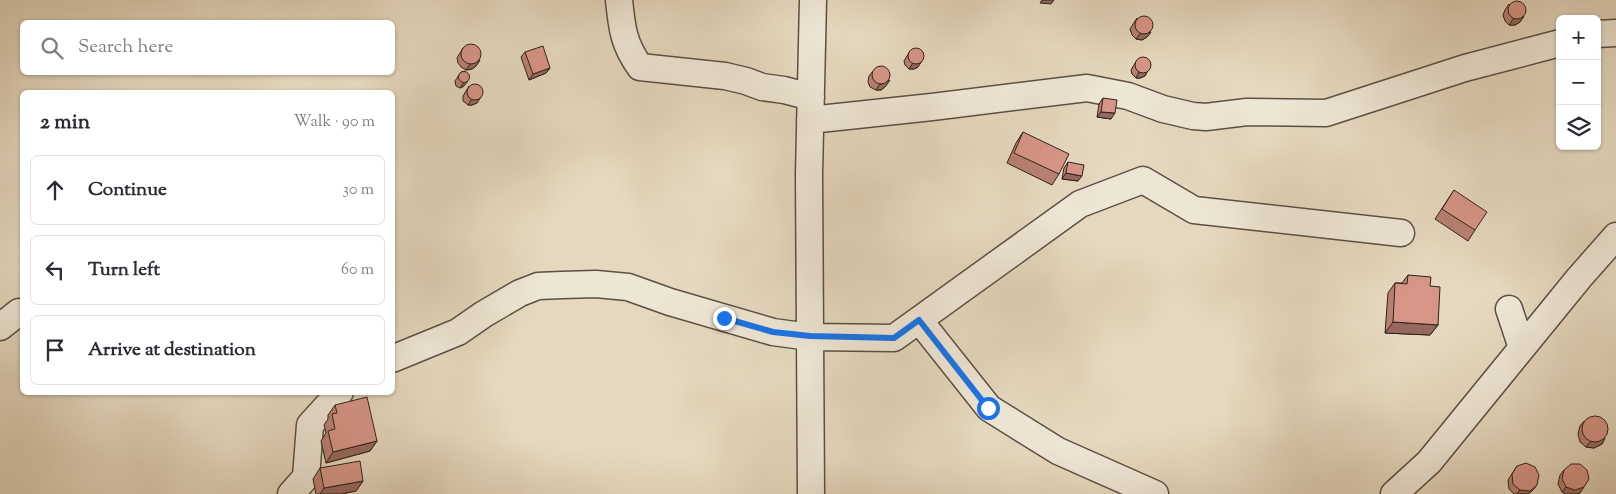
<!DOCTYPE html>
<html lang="en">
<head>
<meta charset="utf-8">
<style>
  body { margin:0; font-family:"Sorts Mill Goudy",serif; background:#f7f7f7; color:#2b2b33 }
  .controls { position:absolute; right:15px; top:15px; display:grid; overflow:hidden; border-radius:8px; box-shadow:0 1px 4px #0004 }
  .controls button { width:45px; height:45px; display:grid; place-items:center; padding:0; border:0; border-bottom:1px solid #e1e1e2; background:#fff; color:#2b2b33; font:25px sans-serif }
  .stop { position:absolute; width:15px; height:15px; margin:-11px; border:4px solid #1a73e8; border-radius:50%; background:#fff }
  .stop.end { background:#1a73e8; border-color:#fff; box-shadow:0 1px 5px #0008 }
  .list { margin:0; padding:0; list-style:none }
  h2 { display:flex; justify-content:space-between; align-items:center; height:65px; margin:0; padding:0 20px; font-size:21px }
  h2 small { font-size:16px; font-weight:400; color:#7c7c81 }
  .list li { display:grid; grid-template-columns:32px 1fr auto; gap:15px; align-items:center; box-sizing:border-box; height:70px; margin:0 10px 10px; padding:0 10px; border:1px solid #e1e1e2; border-radius:8px }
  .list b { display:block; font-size:19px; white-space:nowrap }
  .list em { font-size:16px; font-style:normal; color:#7c7c81 }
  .icon { flex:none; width:28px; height:28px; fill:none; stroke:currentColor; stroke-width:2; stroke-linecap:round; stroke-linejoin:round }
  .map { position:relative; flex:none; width:1616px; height:494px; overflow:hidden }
  .search { position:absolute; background:#fff; box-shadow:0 1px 4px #0004; left:20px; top:20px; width:375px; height:55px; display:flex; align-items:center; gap:12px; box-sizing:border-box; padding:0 18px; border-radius:8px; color:#7c7c81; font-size:19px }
  .panel { position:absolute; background:#fff; box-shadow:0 1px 4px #0004; left:20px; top:90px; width:375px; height:305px; border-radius:8px }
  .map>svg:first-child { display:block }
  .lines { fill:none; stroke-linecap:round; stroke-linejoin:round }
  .minor-casing { stroke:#5b5044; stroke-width:29 }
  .minor { stroke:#eee6d5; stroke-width:26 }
  .wall { fill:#b88073; stroke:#2d231b }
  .shaded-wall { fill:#96685e; stroke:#2d231b }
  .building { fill:#d69586; stroke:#2d231b }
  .route { stroke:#1a73e8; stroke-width:6 }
</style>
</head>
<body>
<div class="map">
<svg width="1616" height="494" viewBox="0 0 1616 494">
  <rect width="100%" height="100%" fill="#e5d8be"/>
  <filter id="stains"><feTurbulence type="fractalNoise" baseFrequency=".004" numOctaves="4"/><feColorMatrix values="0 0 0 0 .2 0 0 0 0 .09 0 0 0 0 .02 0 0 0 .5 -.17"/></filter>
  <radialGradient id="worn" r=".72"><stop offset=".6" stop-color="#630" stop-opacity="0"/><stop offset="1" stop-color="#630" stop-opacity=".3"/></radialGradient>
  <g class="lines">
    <defs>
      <path id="minor" d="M619 0C622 28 623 43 640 67L725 76 746 81 762 87 784 90 811 97
        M1597 34 1616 33
        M810 120 932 107 1087 88 1128 96 1163 109 1193 116 1206 117 1247 112 1326 113 1465 68 1560 43
        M1509 309 1522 348
        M919 320 989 408 1058 451 1155 494
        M0 327 19 312
        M392 359 458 332 484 314 520 293 538 286 562 285 596 284 628 287 670 302 773 332 810 337 894 338 1080 204 1143 180 1194 210 1401 233
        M291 494 306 477 310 425 340 392
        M811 494 809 174 813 0
        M1394 494 1429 462 1579 278 1616 236"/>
    </defs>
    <use href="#minor" class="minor-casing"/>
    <use href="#minor" class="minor"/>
  </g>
  <path class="wall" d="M1509 4 1524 16 1520 22 1515 25H1509L1505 21 1503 15 1505 10Z
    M1137 18 1151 32 1147 37 1142 40 1136 39 1132 35 1130 29Z
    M463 48 480 60 476 66 472 69 466 70 461 67 458 63 457 58Z
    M910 51 918 67 914 69H909L905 65 904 61Z
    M525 52 550 68 546 73 529 80 521 57Z
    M1137 60 1148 70 1145 76 1140 78H1136L1132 74 1131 70Z
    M465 71 464 86 460 88 456 86 455 81 461 72Z
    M873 71 886 86 881 90H876L870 87 868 82 869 76Z
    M469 86 477 103 472 105H468L463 101V96Z
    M1103 98 1111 119 1097 117 1099 104Z
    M1023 132 1059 174 1052 185 1007 163 1016 143Z
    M1068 162 1078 181 1062 179 1064 168Z
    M1454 190 1475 230 1468 241 1435 219Z
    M1408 275 1430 286 1438 325 1430 335 1385 333 1388 293 1395 283H1402Z
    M335 405 377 441 370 451 326 463 321 441 326 433 324 425 328 419V415Z
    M1584 421 1605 438 1602 444 1594 448 1586 447 1580 442 1578 434 1580 426Z
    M1517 466 1533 490 1528 494H1514L1509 489 1508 480Z
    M320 468 363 481 356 491 341 494H316L313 479Z
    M1564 470 1580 493 1577 494H1566L1562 492 1558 484 1560 475Z"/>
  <path class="shaded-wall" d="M1042 0H1054L1051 4 1040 3Z
    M1524 16 1520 22 1515 25H1509L1513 19Z
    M1151 32 1147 37 1142 40 1136 39 1140 34Z
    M480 60 476 66 472 69 466 70 470 64Z
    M922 61 918 67 914 69H909L913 63Z
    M550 68 546 73 529 80 533 74Z
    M1148 70 1145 76 1140 78H1136L1139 72Z
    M890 80 886 86 881 90H876L879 85Z
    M468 81 464 86 460 88 464 82Z
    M481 97 477 103 472 105H468L471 100Z
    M1101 112 1115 113 1111 119 1097 117Z
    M1066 173 1082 176 1078 181 1062 179Z
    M1393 322 1438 325 1430 335 1385 333Z
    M1605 438 1602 444 1594 448 1586 447 1590 442Z
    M377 441 370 451 326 463 333 452Z
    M363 481 356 491 341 494H320L324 488Z
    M1537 485 1533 490 1528 494H1517L1520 490Z
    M1566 487H1584L1580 493 1577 494H1566L1562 492Z"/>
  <path class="building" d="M1508 10a9 9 0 1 1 18 0a9 9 0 1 1-18 0Z
    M1135 25a9 9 0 1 1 18 0a9 9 0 1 1-18 0Z
    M461 54a10 10 0 1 1 20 0a10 10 0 1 1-20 0Z
    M543 46 550 68 533 74 525 52Z
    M908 56a8 8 0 1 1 16 0a8 8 0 1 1-16 0Z
    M1135 65a8 8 0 1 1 16 0a8 8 0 1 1-16 0Z
    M872 75a9 9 0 1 1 18 0a9 9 0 1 1-18 0Z
    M458.5 77a5.5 5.5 0 1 1 11 0a5.5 5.5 0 1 1-11 0Z
    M467 92a8 8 0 1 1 16 0a8 8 0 1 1-16 0Z
    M1103 98 1117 100 1115 113 1101 112Z
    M1023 132 1069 154 1059 174 1014 153Z
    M1068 162 1084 165 1082 176 1066 173Z
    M1454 190 1487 212 1475 230 1442 209Z
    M1408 275 1431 277 1430 286 1440 287 1438 325 1393 322 1395 283 1407 284Z
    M367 397 377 441 333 452 328 431 335 429 332 414 337 413 335 405Z
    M1582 429a13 13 0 1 1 26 0a13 13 0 1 1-26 0Z
    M360 461 363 481 324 488 320 468Z
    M1526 463 1535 467 1539 475 1537 485 1530 491 1520 490 1513 484 1512 474 1517 466Z
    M1571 464H1580L1587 470 1589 479 1584 487 1575 490 1566 487 1562 479 1564 470Z"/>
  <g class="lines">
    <path class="route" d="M724 318 773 332 810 336 894 338 919 320 988 408"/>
  </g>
  <rect width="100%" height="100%" filter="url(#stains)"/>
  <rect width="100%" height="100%" fill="url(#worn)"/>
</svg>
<div class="controls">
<button>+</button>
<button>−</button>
<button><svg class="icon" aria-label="layers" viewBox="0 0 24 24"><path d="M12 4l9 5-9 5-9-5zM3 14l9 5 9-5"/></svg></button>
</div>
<div class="stop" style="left:988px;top:408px"></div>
<div class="stop end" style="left:724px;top:318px"></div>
<div class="search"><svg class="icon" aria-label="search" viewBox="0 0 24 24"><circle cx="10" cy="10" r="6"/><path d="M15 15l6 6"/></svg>Search here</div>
<section class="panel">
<h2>2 min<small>Walk · 90 m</small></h2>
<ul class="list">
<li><svg class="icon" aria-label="ahead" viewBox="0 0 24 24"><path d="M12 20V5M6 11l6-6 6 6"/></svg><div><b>Continue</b></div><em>30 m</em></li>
<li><svg class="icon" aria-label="left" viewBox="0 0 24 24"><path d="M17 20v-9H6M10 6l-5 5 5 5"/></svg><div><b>Turn left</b></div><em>60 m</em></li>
<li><svg class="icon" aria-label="arrive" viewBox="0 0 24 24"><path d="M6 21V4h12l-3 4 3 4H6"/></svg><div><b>Arrive at destination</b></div></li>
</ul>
</section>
</div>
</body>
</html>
